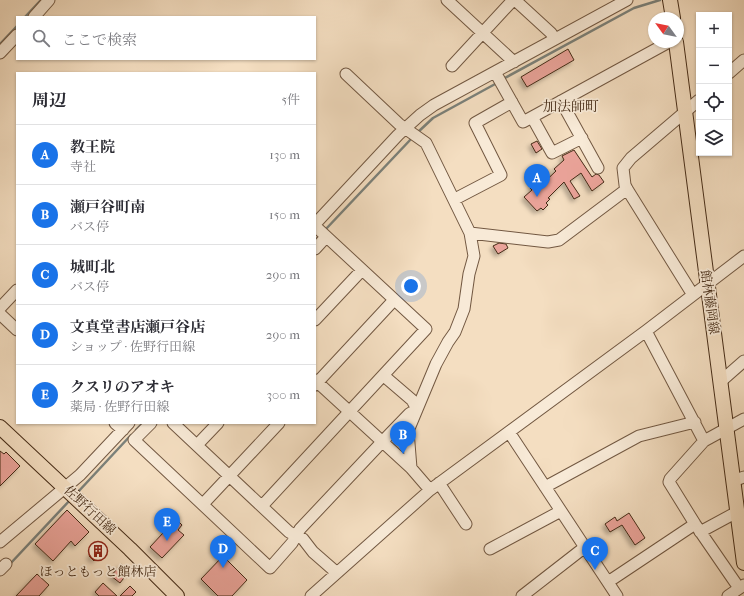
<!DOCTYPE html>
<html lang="ja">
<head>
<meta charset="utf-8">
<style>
  body { margin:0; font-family:"IM FELL French Canon","Noto Serif JP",serif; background:#f7f7f7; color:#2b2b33 }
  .controls { position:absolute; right:12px; top:12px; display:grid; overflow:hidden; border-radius:0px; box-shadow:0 1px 3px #0004 }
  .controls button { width:36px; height:36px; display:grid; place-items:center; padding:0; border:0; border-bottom:1px solid #e1e1e2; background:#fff; color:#2b2b33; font:20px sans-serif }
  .compass { position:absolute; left:648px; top:12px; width:36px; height:36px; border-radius:50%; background:#fff; box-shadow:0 1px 3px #0004; rotate:303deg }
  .you { position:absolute; left:411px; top:286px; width:14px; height:14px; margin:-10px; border:3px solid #fff; border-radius:50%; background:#1a73e8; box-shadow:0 0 0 6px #1a73e833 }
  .badge { display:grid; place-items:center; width:26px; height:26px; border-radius:50%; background:#1a73e8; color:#fff; font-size:13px; font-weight:700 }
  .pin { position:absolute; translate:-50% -33px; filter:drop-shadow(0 1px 2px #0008) }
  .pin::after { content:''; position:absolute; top:21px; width:14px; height:12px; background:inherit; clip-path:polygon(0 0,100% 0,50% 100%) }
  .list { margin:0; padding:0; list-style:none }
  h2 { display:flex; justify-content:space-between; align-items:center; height:52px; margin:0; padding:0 16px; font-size:17px }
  h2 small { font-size:13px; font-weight:400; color:#7c7c81 }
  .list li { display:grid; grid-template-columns:26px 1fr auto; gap:12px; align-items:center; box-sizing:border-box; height:60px; padding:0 16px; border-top:1px solid #e1e1e2 }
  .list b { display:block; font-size:15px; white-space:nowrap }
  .list p { margin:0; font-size:13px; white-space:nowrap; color:#7c7c81 }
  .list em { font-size:13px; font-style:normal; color:#7c7c81 }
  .icon { flex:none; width:22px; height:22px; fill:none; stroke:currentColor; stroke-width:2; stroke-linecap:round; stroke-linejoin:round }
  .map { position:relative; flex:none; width:744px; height:596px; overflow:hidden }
  .search { position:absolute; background:#fff; box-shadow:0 1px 3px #0004; left:16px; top:16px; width:300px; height:44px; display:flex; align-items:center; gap:10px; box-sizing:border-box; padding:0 14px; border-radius:0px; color:#7c7c81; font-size:15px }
  .panel { position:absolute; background:#fff; box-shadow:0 1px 3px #0004; left:16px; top:72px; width:300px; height:352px; border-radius:0px }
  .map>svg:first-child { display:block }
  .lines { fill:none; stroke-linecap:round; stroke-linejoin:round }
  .stream { stroke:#7b817a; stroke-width:2.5 }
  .building { fill:#eaa399; stroke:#462c17; filter:url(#shadow) }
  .minor-casing { stroke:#725842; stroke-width:13 }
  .major-casing { stroke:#462c17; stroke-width:16 }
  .minor { stroke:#f8ead7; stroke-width:11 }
  .major { stroke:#f4dec1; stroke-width:14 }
  .labels { text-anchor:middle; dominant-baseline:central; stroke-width:3.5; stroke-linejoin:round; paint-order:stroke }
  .street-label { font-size:13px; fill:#462c17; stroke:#f8ead7 }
  .poi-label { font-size:13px; fill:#462c17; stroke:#f8ead7 }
  .neighbourhood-label { font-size:14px; fill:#462c17; stroke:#f8ead7 }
</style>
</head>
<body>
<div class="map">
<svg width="744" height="596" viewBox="0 0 744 596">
  <defs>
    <filter id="shadow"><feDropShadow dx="-3" dy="3" stdDeviation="2" flood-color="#0004"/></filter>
  </defs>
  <rect width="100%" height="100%" fill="#f4dec1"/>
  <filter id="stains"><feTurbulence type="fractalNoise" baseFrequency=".005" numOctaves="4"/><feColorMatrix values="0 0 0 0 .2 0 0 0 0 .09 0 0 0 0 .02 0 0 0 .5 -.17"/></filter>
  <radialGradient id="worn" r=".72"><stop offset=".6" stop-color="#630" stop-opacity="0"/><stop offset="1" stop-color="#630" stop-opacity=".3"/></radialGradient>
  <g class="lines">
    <path class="stream" d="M25 17 41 0
      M0 44 17 26
      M503 79 634 8 660 0
      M417 133 433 118 497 83
      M325 230 412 138
      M315 241 320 235
      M136 430 143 423
      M77 493 131 435
      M10 564 71 499"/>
  </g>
  <path class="building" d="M568 49 574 60 527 87 521 77Z
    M537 141 542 149 536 153 531 144Z
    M574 150 592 177 596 174 599 175 604 182 592 191 581 173 570 181 580 196 574 199 564 182 548 198 550 199 546 203 548 205 543 210 541 208 537 211 524 197 532 190 530 188 535 184 539 187 556 171 554 169 564 160 562 156Z
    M499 243 506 244 508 248 498 254 493 246Z
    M0 451 4 454 6 452 20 466 0 486Z
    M67 510 89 532 75 546 71 541 53 561 35 544Z
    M629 513 645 538 635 545 622 525 610 532 605 524 615 517 617 521Z
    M176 519 182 525 178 530 184 535 162 558 150 547Z
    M102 542 107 547 94 561 89 556Z
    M223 556 247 580 232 596H218L201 579Z
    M121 564 130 570 120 583 111 576Z
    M37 574 49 585 39 596H16Z
    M103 583 117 596H99L95 592Z
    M130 586 136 592 132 596H120Z"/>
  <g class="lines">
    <defs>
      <path id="minor" d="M447 0 514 62
        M515 0 551 33 555 39
        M34 17 49 0
        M0 53 17 35
        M452 66 513 0
        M495 72 523 122 669 42
        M729 73 744 60
        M346 74 399 124 426 143 470 233 474 256 469 274 464 309 455 332 448 342 436 364 408 431 411 468
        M561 101 598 168
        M532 117 552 153 582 138
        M455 199 501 175 475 123 512 102
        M315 224 398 135 420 115 434 105 627 0
        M470 233 548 242 559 240 627 189
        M315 249 326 237
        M693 295 627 189 625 185 623 168 631 158 699 100
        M0 308 17 290
        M0 314 17 330
        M315 320 362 270
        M646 331 704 441
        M315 380 411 468 430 490
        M720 382 744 361
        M315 385 394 300
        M115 423 123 430
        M151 423 134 440 270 568 292 543 300 529 382 442 409 414 417 409 412 400 384 376
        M173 423 289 532 303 539 313 552 337 573
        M509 432 617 596
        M197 445 218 423
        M733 481 744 477
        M439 483 466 524
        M545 487 639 436 695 422
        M203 504 279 423
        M262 506 426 329 315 226
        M700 532 737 512
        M0 542 80 475 129 423
        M490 549 561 511
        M0 570 6 564
        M608 582 695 524
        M739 588 695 524 669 482 670 479 704 441 744 419
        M311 596 430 490 646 331 744 256
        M522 596 585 547
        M728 596 744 585"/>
      <path id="major" d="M670 0 673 18
        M676 42 744 563
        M0 427 130 549 177 596"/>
    </defs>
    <use href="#minor" class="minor-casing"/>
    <use href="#major" class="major-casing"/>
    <use href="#minor" class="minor"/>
    <use href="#major" class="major"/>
  </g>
  <defs>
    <symbol id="building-ring" viewBox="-11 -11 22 22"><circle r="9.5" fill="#f8ead7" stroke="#8f2418" stroke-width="1.5"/><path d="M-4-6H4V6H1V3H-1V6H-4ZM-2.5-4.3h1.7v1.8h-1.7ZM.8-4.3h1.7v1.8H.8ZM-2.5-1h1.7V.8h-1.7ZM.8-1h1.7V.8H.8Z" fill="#8f2418"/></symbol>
  </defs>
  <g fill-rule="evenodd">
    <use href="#building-ring" x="87" y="540" width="22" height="22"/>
  </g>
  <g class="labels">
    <g class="street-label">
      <text transform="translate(710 302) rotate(82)">館林藤岡線</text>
      <text transform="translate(90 510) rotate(43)">佐野行田線</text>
    </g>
    <g class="poi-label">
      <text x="98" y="571">ほっともっと館林店</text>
    </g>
    <g class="neighbourhood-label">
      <text x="571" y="106">加法師町</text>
    </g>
  </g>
  <rect width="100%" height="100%" filter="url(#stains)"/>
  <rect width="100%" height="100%" fill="url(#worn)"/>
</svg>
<div class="controls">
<button>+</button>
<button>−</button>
<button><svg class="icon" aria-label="locate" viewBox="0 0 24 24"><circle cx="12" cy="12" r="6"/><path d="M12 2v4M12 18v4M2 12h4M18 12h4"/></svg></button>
<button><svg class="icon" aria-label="layers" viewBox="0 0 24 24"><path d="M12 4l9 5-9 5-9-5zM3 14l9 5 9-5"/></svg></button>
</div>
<svg class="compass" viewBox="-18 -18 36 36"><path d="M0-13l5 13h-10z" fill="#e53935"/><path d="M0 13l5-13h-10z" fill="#7c7c81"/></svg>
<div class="you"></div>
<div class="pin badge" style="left:537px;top:197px">A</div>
<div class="pin badge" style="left:403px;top:454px">B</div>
<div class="pin badge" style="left:595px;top:570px">C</div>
<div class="pin badge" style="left:223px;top:568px">D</div>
<div class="pin badge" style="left:167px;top:541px">E</div>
<div class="search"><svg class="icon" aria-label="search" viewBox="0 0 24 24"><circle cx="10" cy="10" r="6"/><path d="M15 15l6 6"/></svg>ここで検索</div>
<section class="panel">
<h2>周辺<small>5件</small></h2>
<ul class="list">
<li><span class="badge">A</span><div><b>教王院</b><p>寺社</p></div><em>130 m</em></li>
<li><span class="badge">B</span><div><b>瀬戸谷町南</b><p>バス停</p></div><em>150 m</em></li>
<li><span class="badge">C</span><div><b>城町北</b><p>バス停</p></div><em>290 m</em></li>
<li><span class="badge">D</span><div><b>文真堂書店瀬戸谷店</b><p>ショップ · 佐野行田線</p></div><em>290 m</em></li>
<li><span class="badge">E</span><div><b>クスリのアオキ</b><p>薬局 · 佐野行田線</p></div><em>300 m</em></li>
</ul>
</section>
</div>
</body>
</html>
